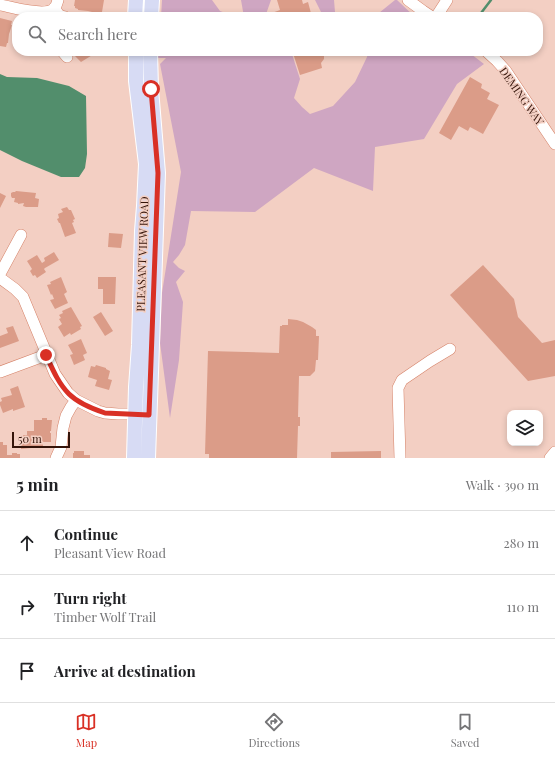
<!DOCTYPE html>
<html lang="en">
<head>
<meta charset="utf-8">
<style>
  body { margin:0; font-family:"Playfair Display",serif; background:#f2f2f2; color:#202124 }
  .controls { position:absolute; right:12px; bottom:12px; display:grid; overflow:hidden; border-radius:8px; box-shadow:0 2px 6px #0003 }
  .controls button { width:36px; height:36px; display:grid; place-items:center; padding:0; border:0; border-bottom:1px solid #e0e0e0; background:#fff; color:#202124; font:20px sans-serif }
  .scale { position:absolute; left:12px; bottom:10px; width:58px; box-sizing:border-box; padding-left:4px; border:2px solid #34140a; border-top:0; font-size:11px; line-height:14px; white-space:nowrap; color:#34140a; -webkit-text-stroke:3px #f3cfc3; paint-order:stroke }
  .stop { position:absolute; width:12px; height:12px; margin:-9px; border:3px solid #d93025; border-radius:50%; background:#fff }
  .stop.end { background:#d93025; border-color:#fff; box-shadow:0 1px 4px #0008 }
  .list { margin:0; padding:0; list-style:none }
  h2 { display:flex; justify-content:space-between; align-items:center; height:52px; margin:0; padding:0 16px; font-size:17px }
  h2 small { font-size:13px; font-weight:400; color:#757577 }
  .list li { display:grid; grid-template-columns:26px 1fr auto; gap:12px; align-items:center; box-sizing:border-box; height:64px; padding:0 16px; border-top:1px solid #e0e0e0 }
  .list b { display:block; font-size:15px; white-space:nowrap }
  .list p { margin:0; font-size:13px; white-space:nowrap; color:#757577 }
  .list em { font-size:13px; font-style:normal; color:#757577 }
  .icon { flex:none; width:22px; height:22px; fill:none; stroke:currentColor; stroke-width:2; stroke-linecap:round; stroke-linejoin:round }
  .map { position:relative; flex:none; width:555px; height:458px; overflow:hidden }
  .search { position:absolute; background:#fff; box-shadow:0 2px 6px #0003; left:12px; right:12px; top:12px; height:44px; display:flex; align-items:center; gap:10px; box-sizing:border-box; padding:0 14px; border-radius:16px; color:#757577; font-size:15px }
  .sheet { height:244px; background:#fff }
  nav { display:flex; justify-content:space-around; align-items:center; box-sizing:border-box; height:56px; border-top:1px solid #e0e0e0; background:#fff; font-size:11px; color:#757577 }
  nav a { display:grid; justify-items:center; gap:2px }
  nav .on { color:#d93025 }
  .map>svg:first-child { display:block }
  .green { fill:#cfa6c2 }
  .water { fill:#528e6c }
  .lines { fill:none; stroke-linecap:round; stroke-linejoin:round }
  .stream { stroke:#528e6c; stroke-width:2.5 }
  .building { fill:#db9c88 }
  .minor-casing { stroke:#d58268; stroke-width:12 }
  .major-casing { stroke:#fff; stroke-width:16 }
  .minor { stroke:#fff; stroke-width:11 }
  .major { stroke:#d7dbf4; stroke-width:14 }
  .route { stroke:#d93025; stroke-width:5 }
  .labels { text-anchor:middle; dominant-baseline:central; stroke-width:3; stroke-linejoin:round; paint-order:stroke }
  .street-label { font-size:11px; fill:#34140a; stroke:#f3cfc3 }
</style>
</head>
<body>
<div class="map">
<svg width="555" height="458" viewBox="0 0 555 458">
  <rect width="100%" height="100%" fill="#f3cfc3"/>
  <path class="green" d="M162 0H212L220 11 236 17H161Z
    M241 0H271L265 17H244Z
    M315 0H334L335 12 343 17H330L323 16Z
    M395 0H397L415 17H374Z
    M154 51H291L300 79 294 98 302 107 310 114 333 106 355 82 367 57 368 51H467L484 64 457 84 424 139 375 147 373 191 314 168 255 212 191 211 185 245 179 255 173 262 179 268 185 271 176 282 183 302 179 360 170 418 160 343 162 293 181 172 160 64 166 58H154Z"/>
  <path class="water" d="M0 74 7 77 37 78 69 86 86 96 87 154 85 168 79 177H61L22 161 0 150Z"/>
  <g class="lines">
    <path class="stream" d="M478 17 491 0"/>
  </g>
  <path class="building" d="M75 0H104L102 12 101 13 97 12 96 13 88 11 78 10V9L75 8V6H74Z
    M277 0H302L303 4 308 2 312 17H270L269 14 280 10Z
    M0 18 12 21 11 25H12L9 34 8 43H7L6 47 0 46Z
    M27 51H43L42 55 40 54V55L27 53Z
    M74 51H94L95 52 94 54 81 62 75 56 76 55Z
    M298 51H320L324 55V59L321 63 322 68 300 75 293 53Z
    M470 77 482 84 481 88 490 93 487 99 499 105 483 134 470 127 468 131 459 126 451 140 439 133Z
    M16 191 36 193 35 198 39 199 38 207H26L23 206 24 203 18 204V203L14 202 15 198H12L11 196V193L13 192H15Z
    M0 193 6 196 0 208Z
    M67 207 69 210H71L75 219 73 220 74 222 72 223 76 233 65 237 60 223H59L57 219 59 218 58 214 63 212 61 209Z
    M109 233 123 234 121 248 108 247Z
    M54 252 59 260 45 268 44 269 46 272 37 278 35 275 33 276 30 271 32 269 27 261 37 255 42 263 45 261 44 258Z
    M483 265 514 299 518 317 542 343 555 340V376L528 381 450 295Z
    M61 277 67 292 64 294 68 303 55 309 50 300 54 299 52 294 51 295 47 285 51 284 50 282Z
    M98 277H116L115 304H103V289H98Z
    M71 307 82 326 80 327 81 329 71 335 70 333 64 337 58 327 62 324 59 319 61 318 59 315 63 313 62 311Z
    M101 312 113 331 105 336 93 317Z
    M288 319 297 320 303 322 312 327 316 330V336H319L318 360H316L315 371 310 376H299L298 417H300V426H298L297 458H209V454H205L208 351 279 353 280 326H282V325H288Z
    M13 326 19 341 0 348V336L8 333 6 328Z
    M81 339 87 353 83 355 85 360 74 365 70 355 73 354 68 345Z
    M96 365 106 368V369L110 371 108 379 112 380 109 390 95 386 97 380 88 377 91 366 95 367Z
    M18 386 25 407 13 411V409L3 413 0 405V402L2 401 1 398 12 395 10 389Z
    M42 418H47V420H52L51 431H50V433H51V442H43V447H31V448L21 449V435H27V431H34V420H42Z
    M0 442H3V445H7V455H12V453H17V454H20V458H0Z
    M74 451H84V455H90V458H73V453H74Z
    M381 451V458H331V452Z"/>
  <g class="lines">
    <defs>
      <path id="minor" d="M408 0 423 11 432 17
        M0 5C13 7 43 17 54 9 56 7 57 3 58 0
        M54 8 60 16 65 17
        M436 17 447 0
        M62 51 67 57
        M486 51 497 61 506 71 555 144
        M0 274 21 235
        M0 278 15 289 23 297 55 374 68 393 76 400 98 411 105 413 118 414H143
        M0 372 46 355
        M56 458 61 447 63 428 66 416 71 407 76 400
        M400 458 398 388 402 380 430 361 450 349
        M550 458 555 452"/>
      <path id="major" d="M135 17 136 0
        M151 17 152 0
        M134 458 136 387 139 345 142 231 144 206 146 164 136 81V51
        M148 458 158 173 151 89 150 51"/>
    </defs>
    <use href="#minor" class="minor-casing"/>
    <use href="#major" class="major-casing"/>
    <use href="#minor" class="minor"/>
    <use href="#major" class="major"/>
  </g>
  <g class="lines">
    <path class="route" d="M46 355C52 368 58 383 69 394 78 403 93 409 105 413L149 415 158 173 151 89"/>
  </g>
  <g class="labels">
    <g class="street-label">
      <text transform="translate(522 96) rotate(55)">DEMING WAY</text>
      <text transform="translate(142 254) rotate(-88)">PLEASANT VIEW ROAD</text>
    </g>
  </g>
</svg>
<div class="controls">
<button><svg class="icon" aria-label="layers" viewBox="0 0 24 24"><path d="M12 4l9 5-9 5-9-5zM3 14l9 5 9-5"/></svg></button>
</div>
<div class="scale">50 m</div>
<div class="stop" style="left:151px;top:89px"></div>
<div class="stop end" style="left:46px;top:355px"></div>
<div class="search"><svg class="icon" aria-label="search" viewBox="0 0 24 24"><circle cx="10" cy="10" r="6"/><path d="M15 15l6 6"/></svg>Search here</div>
</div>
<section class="sheet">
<h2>5 min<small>Walk · 390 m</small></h2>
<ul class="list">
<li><svg class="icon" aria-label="ahead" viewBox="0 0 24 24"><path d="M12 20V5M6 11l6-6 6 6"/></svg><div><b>Continue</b><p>Pleasant View Road</p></div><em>280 m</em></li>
<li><svg class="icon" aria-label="right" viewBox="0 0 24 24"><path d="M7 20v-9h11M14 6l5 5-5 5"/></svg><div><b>Turn right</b><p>Timber Wolf Trail</p></div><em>110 m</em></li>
<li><svg class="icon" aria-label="arrive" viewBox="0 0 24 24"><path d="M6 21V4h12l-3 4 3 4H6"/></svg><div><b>Arrive at destination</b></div></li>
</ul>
</section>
<nav>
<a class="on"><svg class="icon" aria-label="map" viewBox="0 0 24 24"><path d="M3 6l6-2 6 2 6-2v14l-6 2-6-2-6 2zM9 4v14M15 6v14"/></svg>Map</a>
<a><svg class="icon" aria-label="directions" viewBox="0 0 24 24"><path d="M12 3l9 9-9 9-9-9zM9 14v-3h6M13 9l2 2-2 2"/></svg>Directions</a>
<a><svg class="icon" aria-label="saved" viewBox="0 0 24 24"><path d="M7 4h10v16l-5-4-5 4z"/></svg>Saved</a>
</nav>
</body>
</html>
